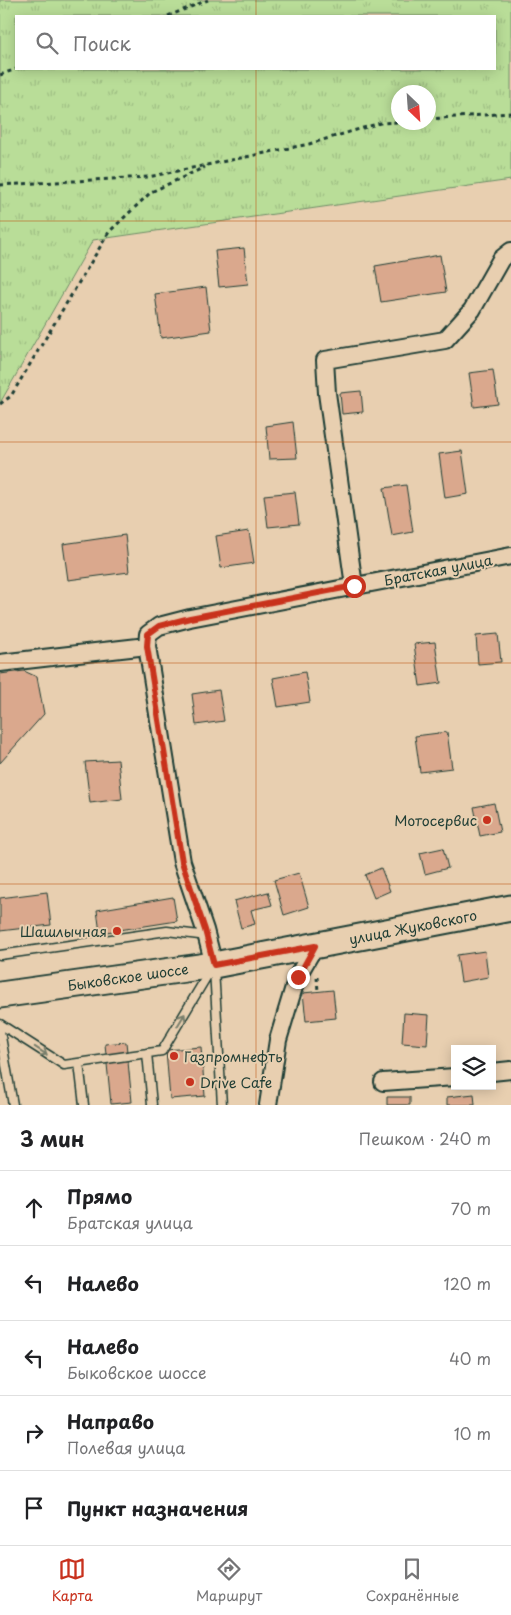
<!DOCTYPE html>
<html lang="ru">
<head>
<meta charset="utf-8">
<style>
  body { margin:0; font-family:"Playpen Sans",sans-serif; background:#f2f2f2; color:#202124 }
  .controls { position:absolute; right:15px; bottom:15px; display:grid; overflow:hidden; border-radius:0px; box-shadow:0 2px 12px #0003 }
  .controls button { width:45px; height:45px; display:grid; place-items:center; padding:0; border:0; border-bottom:1px solid #e0e0e0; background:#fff; color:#202124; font:25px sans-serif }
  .compass { position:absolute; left:391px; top:85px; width:45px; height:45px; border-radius:50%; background:#fff; box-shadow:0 2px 12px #0003; rotate:155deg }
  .stop { position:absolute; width:15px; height:15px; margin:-11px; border:4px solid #c8321e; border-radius:50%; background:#fff }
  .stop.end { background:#c8321e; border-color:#fff; box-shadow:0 1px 5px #0008 }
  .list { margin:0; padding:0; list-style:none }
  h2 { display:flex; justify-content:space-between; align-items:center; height:65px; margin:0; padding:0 20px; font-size:21px }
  h2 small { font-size:16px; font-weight:400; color:#757577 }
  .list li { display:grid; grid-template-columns:32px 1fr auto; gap:15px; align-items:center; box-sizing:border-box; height:75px; padding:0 20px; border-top:1px solid #e0e0e0 }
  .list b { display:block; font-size:19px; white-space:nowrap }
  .list p { margin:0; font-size:16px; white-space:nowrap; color:#757577 }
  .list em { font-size:16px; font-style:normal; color:#757577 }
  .icon { flex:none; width:28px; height:28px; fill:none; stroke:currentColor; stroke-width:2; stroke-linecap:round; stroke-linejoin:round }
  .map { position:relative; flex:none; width:511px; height:1105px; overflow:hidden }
  .search { position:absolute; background:#fff; box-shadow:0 2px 12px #0003; left:15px; right:15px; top:15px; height:55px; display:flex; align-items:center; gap:12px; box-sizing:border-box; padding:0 18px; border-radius:0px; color:#757577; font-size:19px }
  .sheet { height:440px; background:#fff }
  nav { display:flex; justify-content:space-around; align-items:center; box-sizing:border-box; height:70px; border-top:1px solid #e0e0e0; background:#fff; font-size:14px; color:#757577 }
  nav a { display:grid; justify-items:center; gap:2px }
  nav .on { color:#c8321e }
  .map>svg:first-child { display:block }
  .grass { fill:url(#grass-tufts); stroke:#6c8d66; fill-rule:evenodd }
  .building { fill:#daa88d; stroke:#1f3d34 }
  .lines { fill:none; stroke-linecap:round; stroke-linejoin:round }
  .service-casing { stroke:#1f3d34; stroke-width:11 }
  .minor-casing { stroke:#1f3d34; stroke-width:20 }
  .primary-casing { stroke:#1f3d34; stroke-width:29 }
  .path { stroke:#1f3d34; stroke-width:3; stroke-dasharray:4 4; stroke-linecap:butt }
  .service { stroke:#e8cfb0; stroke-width:8 }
  .minor { stroke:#e8cfb0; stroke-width:16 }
  .primary { stroke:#e8cfb0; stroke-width:25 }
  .oneway { stroke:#797f6c }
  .route { stroke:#c8321e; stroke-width:6 }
  .grid { fill:none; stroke:#c05314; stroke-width:1; stroke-opacity:0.55 }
  .poi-dot { fill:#c8321e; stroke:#e8cfb0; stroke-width:2 }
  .labels { text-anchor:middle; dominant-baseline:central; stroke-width:4; stroke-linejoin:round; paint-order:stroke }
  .street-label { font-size:14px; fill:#1f3d34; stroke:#e8cfb0 }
  .poi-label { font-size:14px; fill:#1f3d34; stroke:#e8cfb0; text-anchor:end }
</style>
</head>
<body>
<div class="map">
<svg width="511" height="1105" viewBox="0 0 511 1105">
  <defs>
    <pattern id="grass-tufts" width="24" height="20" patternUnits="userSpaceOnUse" patternTransform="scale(1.25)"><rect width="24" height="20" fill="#b9dd98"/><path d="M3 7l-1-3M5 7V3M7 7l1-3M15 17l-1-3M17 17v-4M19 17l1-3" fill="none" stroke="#9fbf84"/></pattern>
  </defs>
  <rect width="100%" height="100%" fill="#e8cfb0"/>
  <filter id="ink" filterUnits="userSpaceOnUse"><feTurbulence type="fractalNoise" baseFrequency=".02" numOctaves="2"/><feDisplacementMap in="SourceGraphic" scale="10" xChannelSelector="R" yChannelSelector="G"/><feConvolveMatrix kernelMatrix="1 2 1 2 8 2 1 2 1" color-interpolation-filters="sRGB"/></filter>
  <g filter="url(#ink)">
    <path class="grass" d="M0 0H511V180L93 240 0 403ZM16 16H495V69H16ZM398 92H428V122H398Z"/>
    <path class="building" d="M244 248 248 284 219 287 215 251Z
      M440 255 446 292 381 302 375 266Z
      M206 287 211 331 161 338 155 294Z
      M493 370 498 404 474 407 469 373Z
      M361 391 363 412 342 414 340 393Z
      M293 422 297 458 269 459 266 426Z
      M462 451 468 494 445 498 439 454Z
      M406 485 413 532 392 536 384 488Z
      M295 492 299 524 268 527 264 495Z
      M249 531 254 563 221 568 216 536Z
      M125 535 129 572 68 580 63 544Z
      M498 634 501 662 478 664 476 636Z
      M435 642 441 683 420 686 414 644Z
      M24 671 37 677 44 714 0 763V674Z
      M305 672 310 702 278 707 273 678Z
      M219 690 224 721 196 725 192 694Z
      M447 732 452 768 420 772 415 736Z
      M118 760 122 799 90 803 85 762Z
      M494 803 500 832 480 836 474 807Z
      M443 848 448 868 425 874 420 853Z
      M381 868 390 891 374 898 365 875Z
      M299 873 309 907 284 915 274 880Z
      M47 892 51 925 0 931V898Z
      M268 892 272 905 251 910 255 924 241 928 234 901Z
      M173 897 177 921 100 933 97 910Z
      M485 951 488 977 461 982 457 955Z
      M333 990 336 1018 306 1021 303 993Z
      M404 1013 429 1015 427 1045 402 1043Z
      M126 1042 132 1102 111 1104 105 1044Z
      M201 1047 205 1096 170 1099 166 1050Z
      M474 1094 475 1105H447V1097Z
      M387 1097H410V1105H387Z"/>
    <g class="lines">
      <defs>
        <path id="service" d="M0 955 167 931 207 936
          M214 969 222 1105
          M0 1024 64 1065 162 1051 210 971
          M0 1031 13 1105
          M147 1053 152 1105
          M79 1063 84 1105"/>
        <path id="minor" d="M354 586 327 393 325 360 445 340 472 310 501 259 511 251
          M0 663 147 646
          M214 965 205 930 182 862 147 646 148 634 159 626 190 618 511 556
          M492 1072 511 1070
          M383 1082 455 1077
          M268 1105 278 1040 297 977 315 946"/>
        <path id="primary" d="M0 995 214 965 511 908"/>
      </defs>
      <use href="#service" class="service-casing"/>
      <use href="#minor" class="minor-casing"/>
      <use href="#primary" class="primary-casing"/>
      <path class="path" d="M168 16 208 0
        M0 75 16 69
        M428 119 511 113
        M0 185 148 177 309 144 380 123 398 122
        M0 404 11 396 109 232 151 192 205 167
        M317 977 318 992"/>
      <use href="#service" class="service"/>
      <use href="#minor" class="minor"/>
      <use href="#primary" class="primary"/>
    </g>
    <defs><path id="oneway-shaft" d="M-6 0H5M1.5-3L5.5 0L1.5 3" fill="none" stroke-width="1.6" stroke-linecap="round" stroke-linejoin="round" transform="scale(1.25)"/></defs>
    <g class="oneway">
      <use href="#oneway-shaft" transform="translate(181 1020) rotate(-59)"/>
      <use href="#oneway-shaft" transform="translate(41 1051) rotate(33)"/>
    </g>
  </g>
  <g class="lines" filter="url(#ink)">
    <path class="route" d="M298 977 315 946 214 965 205 930 182 862 147 646 148 634 159 626 190 618 354 586"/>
  </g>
  <path class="grid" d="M256 0V16M256 69V1105M0 221H511M0 442H511M0 663H511M0 884H511"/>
  <g class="poi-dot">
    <circle cx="487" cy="820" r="5"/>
    <circle cx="117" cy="931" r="5"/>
    <circle cx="174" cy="1056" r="5"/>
    <circle cx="190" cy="1082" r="5"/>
  </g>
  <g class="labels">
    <g class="street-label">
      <text transform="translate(438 570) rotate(-11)">Братская улица</text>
      <text transform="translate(413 927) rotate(-11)">улица Жуковского</text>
      <text transform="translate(128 977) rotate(-8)">Быковское шоссе</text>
    </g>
    <g class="poi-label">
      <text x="477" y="820">Мотосервис</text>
      <text x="107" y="931">Шашлычная</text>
      <text x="184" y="1056" text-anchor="start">Газпромнефть</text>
      <text x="200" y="1082" text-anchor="start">Drive Cafe</text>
    </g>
  </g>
</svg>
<div class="controls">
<button><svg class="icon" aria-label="layers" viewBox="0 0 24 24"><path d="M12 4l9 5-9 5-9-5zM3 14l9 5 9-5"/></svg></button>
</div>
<svg class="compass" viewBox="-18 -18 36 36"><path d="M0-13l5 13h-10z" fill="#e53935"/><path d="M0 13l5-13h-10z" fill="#757577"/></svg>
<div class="stop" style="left:354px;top:586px"></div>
<div class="stop end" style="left:298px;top:977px"></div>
<div class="search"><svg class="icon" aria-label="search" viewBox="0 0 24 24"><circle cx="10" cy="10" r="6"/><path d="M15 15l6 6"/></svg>Поиск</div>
</div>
<section class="sheet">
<h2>3 мин<small>Пешком · 240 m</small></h2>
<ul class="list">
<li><svg class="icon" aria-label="ahead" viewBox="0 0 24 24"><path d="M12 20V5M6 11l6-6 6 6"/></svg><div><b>Прямо</b><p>Братская улица</p></div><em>70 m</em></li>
<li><svg class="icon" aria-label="left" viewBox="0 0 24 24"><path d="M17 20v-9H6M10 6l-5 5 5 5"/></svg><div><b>Налево</b></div><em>120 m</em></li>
<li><svg class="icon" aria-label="left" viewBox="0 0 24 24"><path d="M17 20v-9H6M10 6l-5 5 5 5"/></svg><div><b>Налево</b><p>Быковское шоссе</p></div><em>40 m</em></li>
<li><svg class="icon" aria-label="right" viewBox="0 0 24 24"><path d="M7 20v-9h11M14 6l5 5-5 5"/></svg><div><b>Направо</b><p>Полевая улица</p></div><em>10 m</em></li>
<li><svg class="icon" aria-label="arrive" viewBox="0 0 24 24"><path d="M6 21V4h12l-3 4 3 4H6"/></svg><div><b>Пункт назначения</b></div></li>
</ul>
</section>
<nav>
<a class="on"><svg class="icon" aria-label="map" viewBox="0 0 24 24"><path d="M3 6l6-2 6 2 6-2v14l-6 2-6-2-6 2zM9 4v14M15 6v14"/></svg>Карта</a>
<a><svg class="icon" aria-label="directions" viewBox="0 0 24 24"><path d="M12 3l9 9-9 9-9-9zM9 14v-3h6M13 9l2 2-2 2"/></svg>Маршрут</a>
<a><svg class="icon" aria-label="saved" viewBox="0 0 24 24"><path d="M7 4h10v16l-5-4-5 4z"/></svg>Сохранённые</a>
</nav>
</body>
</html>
